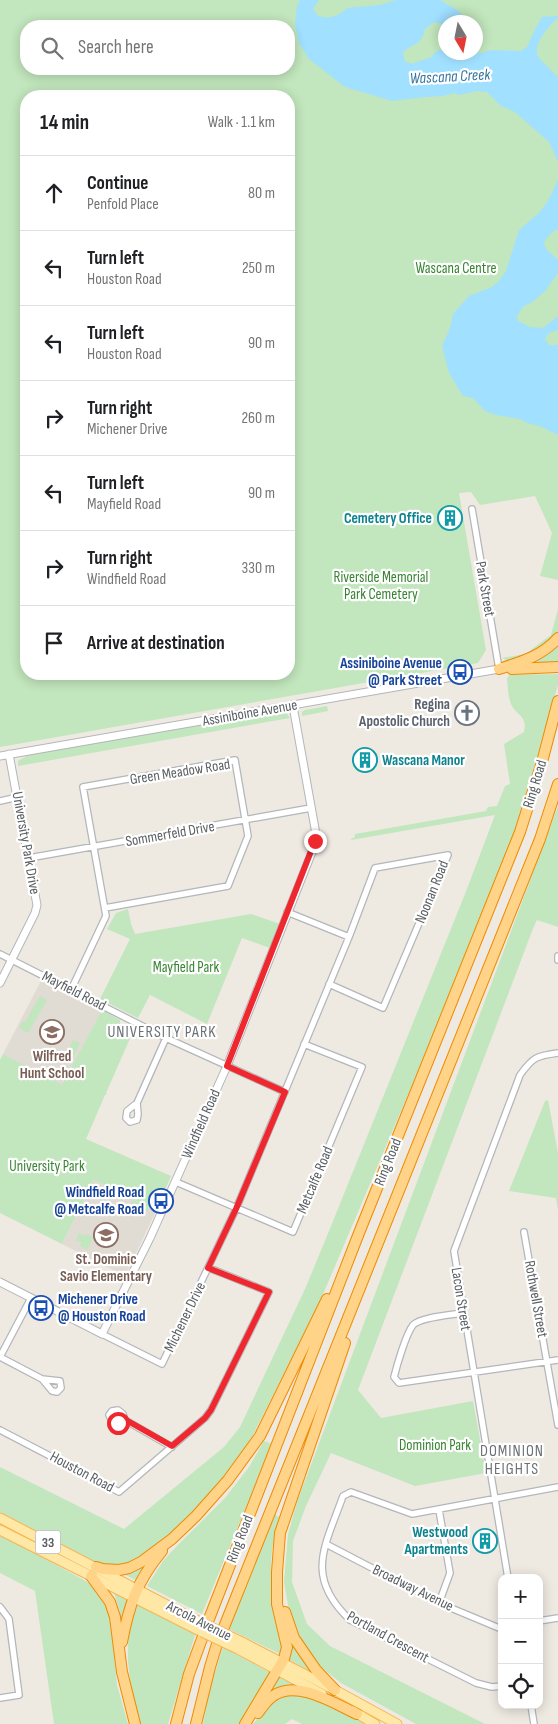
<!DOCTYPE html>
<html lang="en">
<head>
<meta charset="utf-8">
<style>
  body { margin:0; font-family:"Sofia Sans Condensed",sans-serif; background:#f2f2f2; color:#202124 }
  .controls { position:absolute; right:15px; bottom:15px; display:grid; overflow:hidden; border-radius:10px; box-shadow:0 2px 12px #0003 }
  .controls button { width:45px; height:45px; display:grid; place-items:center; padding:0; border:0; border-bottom:1px solid #e0e0e0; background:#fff; color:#202124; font:25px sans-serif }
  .compass { position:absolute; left:438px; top:15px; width:45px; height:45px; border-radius:50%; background:#fff; box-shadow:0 2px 12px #0003; rotate:170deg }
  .stop { position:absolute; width:15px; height:15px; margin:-11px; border:4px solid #ef272e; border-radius:50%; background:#fff }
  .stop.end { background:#ef272e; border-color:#fff; box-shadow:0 1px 5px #0008 }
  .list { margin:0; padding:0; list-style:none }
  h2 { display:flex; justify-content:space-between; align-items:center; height:65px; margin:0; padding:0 20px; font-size:21px }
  h2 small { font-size:16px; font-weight:400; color:#757577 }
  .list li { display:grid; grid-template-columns:32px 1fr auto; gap:15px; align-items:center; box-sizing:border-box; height:75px; padding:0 20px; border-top:1px solid #e0e0e0 }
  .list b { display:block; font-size:19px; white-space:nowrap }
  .list p { margin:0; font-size:16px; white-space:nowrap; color:#757577 }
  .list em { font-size:16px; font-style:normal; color:#757577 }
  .icon { flex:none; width:28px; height:28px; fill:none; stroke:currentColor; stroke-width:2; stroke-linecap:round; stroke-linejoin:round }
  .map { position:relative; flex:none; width:558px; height:1724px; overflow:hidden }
  .search { position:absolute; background:#fff; box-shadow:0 2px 12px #0003; left:20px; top:20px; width:275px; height:55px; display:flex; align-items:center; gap:12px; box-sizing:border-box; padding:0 18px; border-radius:20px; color:#757577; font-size:19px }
  .panel { position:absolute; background:#fff; box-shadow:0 2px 12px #0003; left:20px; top:90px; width:275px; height:590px; border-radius:20px }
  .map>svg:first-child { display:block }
  .education { fill:#e0dbd3 }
  .green { fill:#c2e6bd; fill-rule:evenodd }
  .water { fill:#a1e0ff }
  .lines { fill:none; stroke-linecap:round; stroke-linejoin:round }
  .minor-casing { stroke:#b3b6ba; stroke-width:8 }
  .tertiary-casing { stroke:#b3b6ba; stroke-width:9 }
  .primary-casing { stroke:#f6b653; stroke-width:11 }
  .motorway-casing { stroke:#f08a00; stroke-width:12 }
  .minor { stroke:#fff; stroke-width:5.5 }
  .tertiary { stroke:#fff; stroke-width:7 }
  .primary { stroke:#ffe7a6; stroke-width:9 }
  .motorway { stroke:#ffd388; stroke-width:10 }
  .primary-bridge-casing { stroke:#f6b653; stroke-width:11; stroke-linecap:butt }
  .primary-bridge { stroke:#ffe7a6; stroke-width:9 }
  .route { stroke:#ef272e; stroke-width:6 }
  .labels { text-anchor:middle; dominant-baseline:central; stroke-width:4.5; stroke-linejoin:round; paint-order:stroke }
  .shield { fill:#fff; stroke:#8c8f92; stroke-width:1 }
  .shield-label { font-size:14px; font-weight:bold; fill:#5a5f63 }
  .park-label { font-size:15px; fill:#378431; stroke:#fff }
  .culture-label { font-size:15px; font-weight:bold; fill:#0d838f; stroke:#fff; text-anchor:end }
  .street-label { font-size:15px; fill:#5a5f63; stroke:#fff }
  .transit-label { font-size:15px; font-weight:bold; fill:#164399; stroke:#fff; text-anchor:end }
  .worship-label { font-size:15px; font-weight:bold; fill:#5b616d; stroke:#fff; text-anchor:end }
  .education-label { font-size:15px; font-weight:bold; fill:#785e54; stroke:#fff }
  .water-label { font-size:16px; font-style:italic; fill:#3677a2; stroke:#fff }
  .neighbourhood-label { font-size:16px; letter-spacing:1px; fill:#6b7175; stroke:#fff }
</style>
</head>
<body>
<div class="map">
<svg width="558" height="1724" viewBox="0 0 558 1724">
  <rect width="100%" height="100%" fill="#eeeae2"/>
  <path class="education" d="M42 979 102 1010 62 1086 3 1054Z
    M94 1180 156 1211 125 1276 62 1244Z"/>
  <path class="green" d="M0 0H558V580L540 576 552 533 535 496 480 505 471 492 459 493 486 650 478 663 0 747ZM446 22H476V52H446ZM26 26H289V69H26ZM26 96H289V674H26Z
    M558 609V632L553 640 528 656 508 661 502 658 525 654 551 635Z
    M558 646V662L524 664 545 656Z
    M558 674V685L515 831 455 984 321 1299 253 1435 237 1462 219 1485 189 1517 153 1549 134 1561 110 1566 93 1562 0 1512V1467L124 1529 224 1447 240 1427 305 1289 327 1236 465 894 495 815 351 840V839L355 837V834L486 811 488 807 497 806 505 786 510 784 504 744 524 732C528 715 516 716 511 704 508 697 508 686 507 679L509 675Z
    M327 706 328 711 302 716V712L305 710Z
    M278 710 285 711 290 718 18 766V761L28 755Z
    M558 806V927L537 920 534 926 358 1390 381 1418 473 1401 486 1473 415 1486 331 1453 306 1506 293 1541 292 1582 307 1624 330 1646 485 1724H416L341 1683 313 1661 300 1639 290 1616 284 1582 288 1534 297 1502Z
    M128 909 131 924 135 934 251 914 280 924 270 948 242 938 207 1024 150 995 138 1018 100 999 130 939 107 929 116 913Z
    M40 996 47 1000 28 1033 19 1028 23 1021 25 1022Z
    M102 1010 120 1020V1025L132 1030 135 1027 106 1093 107 1094 105 1095 86 1139 171 1176 156 1211 94 1180 62 1244 0 1213V1060L3 1054 62 1085Z
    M73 1040 80 1043 73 1058 66 1054Z
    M548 1100 558 1153V1210L556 1198 509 1191 545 1101Z
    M133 1200 148 1208 143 1217 128 1210Z
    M79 1233 85 1236 86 1234 94 1237 87 1250 80 1246 82 1243 76 1240Z
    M264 1441 272 1444 202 1614 147 1586 163 1561 178 1545 225 1498 249 1467Z
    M274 1514 279 1517C275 1533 271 1550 271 1566 270 1594 277 1621 282 1647L280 1654 227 1628 238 1607Z
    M0 1534 91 1584 110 1609 117 1685 128 1724H54L35 1591 0 1573Z
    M149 1562 139 1582 124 1574V1573L135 1571Z
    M113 1590 131 1600 121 1629 120 1612Z
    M138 1604 196 1632 168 1724H141C129 1685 120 1643 138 1604Z
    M288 1632 312 1670 310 1671 288 1659Z
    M223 1647 271 1673 239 1724H203L209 1691Z
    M280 1676 300 1686H291L271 1692Z
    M289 1694C314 1693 343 1712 365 1724H302L292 1719 285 1724H253L273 1700Z"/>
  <path class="water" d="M300 0H319L313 9 318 16C331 19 337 17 347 8L380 5 396 0H440L454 8 461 13 458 22H446L445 25 434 22 425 29C420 49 413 41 403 53L405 61 411 64 432 57C435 51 439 49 445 50L446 52 482 53 490 50 521 51 527 47 534 31 542 17 558 16V18C550 24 532 45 538 56 540 61 554 72 558 77V162L549 142 515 112 501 106 487 92 477 91 459 95 454 93 443 96 425 97 392 101 345 87 309 59 299 43 295 25 297 6Z
    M558 180V229L552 232 544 242 546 249 558 260V273L545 291 535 300 523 307 517 316 518 321 530 327 543 328 558 316V330L549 333 545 339 549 345H558V435L540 426 527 423 520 419 496 415 485 411 473 398 463 396 449 373 442 346 450 328 453 314 469 296 492 287 500 280 506 271 519 230 539 213 548 201Z"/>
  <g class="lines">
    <defs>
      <path id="minor" d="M472 509 499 669
        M0 801 18 797
        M29 858 311 808
        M287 912 349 937
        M0 954 166 1038 285 1092
        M558 956V960
        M71 990 106 916 83 787 235 760 248 836 228 886 105 908
        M137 1103 138 1114 137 1120 130 1122 126 1118 127 1111 137 1103 166 1038
        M176 1182 293 1232 362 1067 304 1044
        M524 1232 558 1425
        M463 1313C451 1315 421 1317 413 1325 406 1334 397 1365 394 1377L399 1383 558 1360
        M102 1334 162 1364 236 1209 349 937 375 868 448 855 383 1008 329 984
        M0 1357 42 1379 60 1381 61 1388 57 1392 52 1391 42 1379
        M0 1357 31 1298
        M125 1420 118 1423 112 1421 109 1415 112 1411 118 1410 123 1414 125 1420 172 1447
        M0 1430 119 1492 205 1418 211 1410 269 1292 209 1268
        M326 1544 439 1603 499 1628H502
        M508 1578 454 1251 520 1075C533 1057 536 1056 558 1053
        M439 1603 450 1573 439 1510
        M0 1607 9 1619 19 1695 0 1698
        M539 1621 558 1618
        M502 1686 492 1687 476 1683 350 1620C304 1576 325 1547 343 1496L351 1492 412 1514 558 1487
        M531 1705 534 1724"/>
      <path id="tertiary" d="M0 756 499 669
        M0 983 35 913 37 905 9 754
        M0 1282 102 1334 150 1238 227 1066 314 847 316 834 293 706"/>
      <path id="primary" d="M0 1518 188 1616
        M0 1530 202 1632
        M242 1642 335 1690 397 1724
        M238 1649 322 1694
        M353 1711 375 1724"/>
      <path id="motorway" d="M499 669C521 662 542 656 558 638
        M512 669 558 667
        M96 1567 103 1569 119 1570 129 1568 141 1562 172 1539 196 1516 228 1480 260 1436 327 1299
        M91 1576 110 1602 115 1617 122 1672 135 1724
        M285 1612 294 1638 316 1670 335 1690
        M209 1619 359 1233 520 832 542 762 558 701
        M224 1627 540 839 558 784
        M122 1642C129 1605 137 1581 162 1551
        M258 1713C262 1707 267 1700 273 1696 297 1679 335 1704 357 1714
        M176 1724 189 1674 203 1636
        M196 1724 210 1667 217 1644
        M245 1724 284 1659 287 1647 277 1604V1572L280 1533 345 1343"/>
    </defs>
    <use href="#minor" class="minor-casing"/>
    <use href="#tertiary" class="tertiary-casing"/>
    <use href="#primary" class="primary-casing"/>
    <use href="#motorway" class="motorway-casing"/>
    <use href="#minor" class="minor"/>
    <use href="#tertiary" class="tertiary"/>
    <use href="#primary" class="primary"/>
    <use href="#motorway" class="motorway"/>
    <defs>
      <path id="primary-bridge" d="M188 1616 242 1642
        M202 1632 238 1649"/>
    </defs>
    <use href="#primary-bridge" class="primary-bridge-casing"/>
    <use href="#primary-bridge" class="primary-bridge"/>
  </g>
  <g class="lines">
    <path class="route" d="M118 1423 126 1420 172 1446 205 1418 211 1410 269 1292 208 1268 236 1209 285 1092 227 1066 315 841"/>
  </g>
  <defs>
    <symbol id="building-ring" viewBox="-11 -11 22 22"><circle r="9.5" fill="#fff" stroke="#0f9aa8" stroke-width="1.5"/><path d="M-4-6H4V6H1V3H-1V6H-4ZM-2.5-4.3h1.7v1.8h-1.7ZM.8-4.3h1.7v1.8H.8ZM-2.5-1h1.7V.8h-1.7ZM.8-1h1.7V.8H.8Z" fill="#0f9aa8"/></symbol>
    <symbol id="bus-ring" viewBox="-11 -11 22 22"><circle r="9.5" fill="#fff" stroke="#1a4fb4" stroke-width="1.5"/><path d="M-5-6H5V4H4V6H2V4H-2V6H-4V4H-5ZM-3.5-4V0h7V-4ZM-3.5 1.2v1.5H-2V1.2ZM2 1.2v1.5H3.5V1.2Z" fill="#1a4fb4"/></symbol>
    <symbol id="church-ring" viewBox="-11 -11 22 22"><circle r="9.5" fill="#fff" stroke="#6b7280" stroke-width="1.5"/><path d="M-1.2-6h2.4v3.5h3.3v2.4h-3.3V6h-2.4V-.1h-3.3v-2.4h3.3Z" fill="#6b7280"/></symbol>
    <symbol id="school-ring" viewBox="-11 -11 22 22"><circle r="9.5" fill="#fff" stroke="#8d6e63" stroke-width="1.5"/><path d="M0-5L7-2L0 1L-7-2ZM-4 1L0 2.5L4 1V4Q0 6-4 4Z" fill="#8d6e63"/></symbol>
  </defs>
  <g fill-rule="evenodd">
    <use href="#building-ring" x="436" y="504" width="28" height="28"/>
    <use href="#bus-ring" x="446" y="658" width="28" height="28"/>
    <use href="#church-ring" x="453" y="699" width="28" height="28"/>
    <use href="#building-ring" x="351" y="746" width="28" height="28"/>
    <use href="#school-ring" x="38" y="1018" width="28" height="28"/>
    <use href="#bus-ring" x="147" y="1187" width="28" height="28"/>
    <use href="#school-ring" x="92" y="1221" width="28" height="28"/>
    <use href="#bus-ring" x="27" y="1294" width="28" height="28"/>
    <use href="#building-ring" x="471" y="1527" width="28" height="28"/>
  </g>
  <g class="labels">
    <rect class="shield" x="35.5" y="1530.5" width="25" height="23" rx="4"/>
    <g class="shield-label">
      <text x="48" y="1542">33</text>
    </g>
    <g class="park-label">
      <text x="456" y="268">Wascana Centre</text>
      <text x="381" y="577">Riverside Memorial<tspan x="381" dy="17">Park Cemetery</tspan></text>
      <text x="186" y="967">Mayfield Park</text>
      <text x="47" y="1166">University Park</text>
      <text x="435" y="1445">Dominion Park</text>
    </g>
    <g class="culture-label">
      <text x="432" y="518">Cemetery Office</text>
      <text x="382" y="760" text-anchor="start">Wascana Manor</text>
      <text x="468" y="1532">Westwood<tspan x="468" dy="17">Apartments</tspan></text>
    </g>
    <g class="street-label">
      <text transform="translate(485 589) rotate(80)">Park Street</text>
      <text transform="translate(250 713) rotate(-10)">Assiniboine Avenue</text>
      <text transform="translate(180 772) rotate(-9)">Green Meadow Road</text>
      <text transform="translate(535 784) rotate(-73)">Ring Road</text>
      <text transform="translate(170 834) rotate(-10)">Sommerfeld Drive</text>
      <text transform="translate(26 843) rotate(80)">University Park Drive</text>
      <text transform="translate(432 892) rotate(-68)">Noonan Road</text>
      <text transform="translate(74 991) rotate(27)">Mayfield Road</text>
      <text transform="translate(201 1124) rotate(-66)">Windfield Road</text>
      <text transform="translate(388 1162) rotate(-68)">Ring Road</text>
      <text transform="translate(315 1180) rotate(-67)">Metcalfe Road</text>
      <text transform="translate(461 1299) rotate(81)">Lacon Street</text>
      <text transform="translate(536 1299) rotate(80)">Rothwell Street</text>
      <text transform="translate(185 1317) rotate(-64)">Michener Drive</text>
      <text transform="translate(82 1472) rotate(28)">Houston Road</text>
      <text transform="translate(240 1539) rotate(-69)">Ring Road</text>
      <text transform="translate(413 1588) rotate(26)">Broadway Avenue</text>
      <text transform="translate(199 1621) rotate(27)">Arcola Avenue</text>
      <text transform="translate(388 1637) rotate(29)">Portland Crescent</text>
    </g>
    <g class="transit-label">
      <text x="442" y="663">Assiniboine Avenue<tspan x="442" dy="17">@ Park Street</tspan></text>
      <text x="144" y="1192">Windfield Road<tspan x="144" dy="17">@ Metcalfe Road</tspan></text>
      <text x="58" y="1299" text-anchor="start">Michener Drive<tspan x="58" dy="17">@ Houston Road</tspan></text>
    </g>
    <g class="worship-label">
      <text x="450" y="704">Regina<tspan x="450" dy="17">Apostolic Church</tspan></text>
    </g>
    <g class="education-label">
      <text x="52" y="1056">Wilfred<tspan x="52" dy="17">Hunt School</tspan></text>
      <text x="106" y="1259">St. Dominic<tspan x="106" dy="17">Savio Elementary</tspan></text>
    </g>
    <g class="water-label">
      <text transform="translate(450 77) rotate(-3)">Wascana Creek</text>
    </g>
    <g class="neighbourhood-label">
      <text x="162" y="1032">UNIVERSITY PARK</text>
      <text x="512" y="1451">DOMINION<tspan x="512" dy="18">HEIGHTS</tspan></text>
    </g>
  </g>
</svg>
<div class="controls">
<button>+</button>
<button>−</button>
<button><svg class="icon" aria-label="locate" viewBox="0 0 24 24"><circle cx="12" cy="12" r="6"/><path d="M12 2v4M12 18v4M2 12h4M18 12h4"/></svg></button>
</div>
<svg class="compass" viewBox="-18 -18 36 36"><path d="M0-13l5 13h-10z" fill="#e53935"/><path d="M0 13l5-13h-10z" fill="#757577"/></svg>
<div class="stop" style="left:118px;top:1423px"></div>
<div class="stop end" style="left:315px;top:841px"></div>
<div class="search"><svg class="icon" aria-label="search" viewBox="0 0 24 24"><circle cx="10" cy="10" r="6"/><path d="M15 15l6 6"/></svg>Search here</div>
<section class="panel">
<h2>14 min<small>Walk · 1.1 km</small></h2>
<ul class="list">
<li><svg class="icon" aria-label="ahead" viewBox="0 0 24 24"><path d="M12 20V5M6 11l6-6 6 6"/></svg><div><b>Continue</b><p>Penfold Place</p></div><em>80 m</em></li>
<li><svg class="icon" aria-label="left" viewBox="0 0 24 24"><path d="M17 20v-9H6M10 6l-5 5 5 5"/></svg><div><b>Turn left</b><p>Houston Road</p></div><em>250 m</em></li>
<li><svg class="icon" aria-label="left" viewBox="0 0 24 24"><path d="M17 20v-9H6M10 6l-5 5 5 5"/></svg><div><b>Turn left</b><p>Houston Road</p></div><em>90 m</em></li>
<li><svg class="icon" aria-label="right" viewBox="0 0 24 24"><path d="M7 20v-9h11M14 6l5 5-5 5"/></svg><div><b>Turn right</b><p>Michener Drive</p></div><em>260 m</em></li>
<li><svg class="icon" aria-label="left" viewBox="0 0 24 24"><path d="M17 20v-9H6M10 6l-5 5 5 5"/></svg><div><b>Turn left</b><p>Mayfield Road</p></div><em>90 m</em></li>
<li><svg class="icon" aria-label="right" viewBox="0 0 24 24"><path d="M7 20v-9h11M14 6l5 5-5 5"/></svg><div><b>Turn right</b><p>Windfield Road</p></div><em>330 m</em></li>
<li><svg class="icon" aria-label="arrive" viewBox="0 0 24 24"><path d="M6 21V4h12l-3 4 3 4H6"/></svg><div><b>Arrive at destination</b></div></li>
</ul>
</section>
</div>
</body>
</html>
